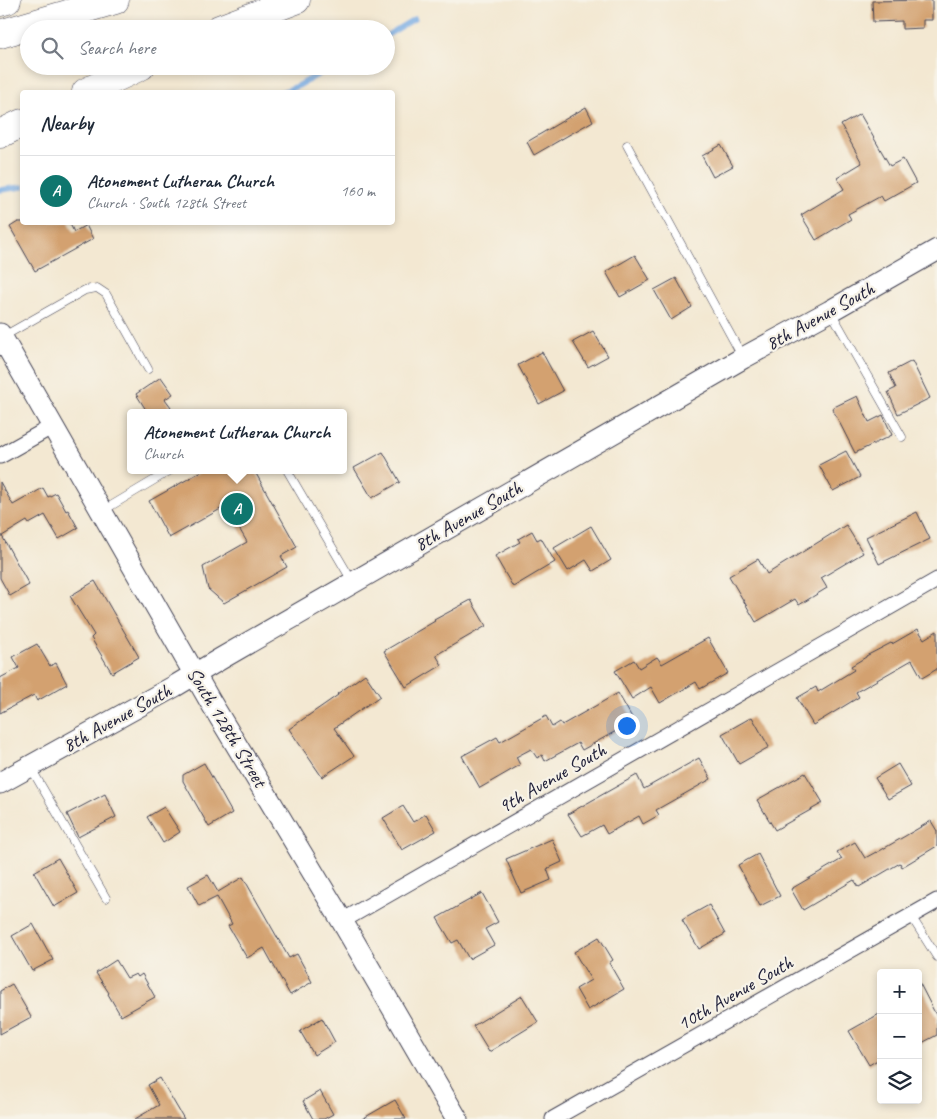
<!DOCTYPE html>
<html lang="en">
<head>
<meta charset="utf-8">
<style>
  body { margin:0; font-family:Caveat,sans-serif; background:#f6f6f7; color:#1f2937 }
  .controls { position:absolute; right:15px; bottom:15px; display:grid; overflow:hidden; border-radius:5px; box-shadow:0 2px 8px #0003 }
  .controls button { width:45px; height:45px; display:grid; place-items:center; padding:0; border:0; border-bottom:1px solid #e0e1e3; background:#fff; color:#1f2937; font:25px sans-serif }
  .you { position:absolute; left:626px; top:725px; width:18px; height:18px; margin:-12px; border:4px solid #fff; border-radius:50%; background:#1a73e8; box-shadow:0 0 0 8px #1a73e833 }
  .badge { display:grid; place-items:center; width:32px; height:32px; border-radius:50%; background:#0f766e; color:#fff; font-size:16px; font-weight:700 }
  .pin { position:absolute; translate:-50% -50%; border:2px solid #fff; box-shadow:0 1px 5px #0006 }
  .popup { position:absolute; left:127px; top:409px; width:220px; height:65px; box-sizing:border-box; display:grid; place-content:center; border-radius:5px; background:#fff; filter:drop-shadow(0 1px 4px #0005); font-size:16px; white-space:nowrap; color:#747a83 }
  .popup b { font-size:19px; color:#1f2937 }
  .popup::after { content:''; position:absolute; left:50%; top:100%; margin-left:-10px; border:10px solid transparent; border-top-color:#fff }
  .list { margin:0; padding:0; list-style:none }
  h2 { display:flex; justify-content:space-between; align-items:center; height:65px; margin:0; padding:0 20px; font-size:21px }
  h2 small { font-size:16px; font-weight:400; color:#747a83 }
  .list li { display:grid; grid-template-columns:32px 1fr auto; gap:15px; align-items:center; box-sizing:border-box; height:70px; padding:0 20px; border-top:1px solid #e0e1e3 }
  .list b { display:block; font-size:19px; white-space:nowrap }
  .list p { margin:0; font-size:16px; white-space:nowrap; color:#747a83 }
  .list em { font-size:16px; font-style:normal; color:#747a83 }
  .icon { flex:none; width:28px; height:28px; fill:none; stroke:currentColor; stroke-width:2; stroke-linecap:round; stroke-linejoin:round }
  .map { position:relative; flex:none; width:937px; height:1119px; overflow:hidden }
  .search { position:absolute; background:#fff; box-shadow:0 2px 8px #0003; left:20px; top:20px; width:375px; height:55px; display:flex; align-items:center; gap:12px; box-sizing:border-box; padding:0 18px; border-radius:28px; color:#747a83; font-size:19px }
  .panel { position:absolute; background:#fff; box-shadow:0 2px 8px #0003; left:20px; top:90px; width:375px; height:135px; border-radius:5px }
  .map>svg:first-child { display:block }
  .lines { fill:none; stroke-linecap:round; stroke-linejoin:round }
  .stream { stroke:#77abe4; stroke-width:5.5 }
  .building { fill:#d3a16f }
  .lane-casing { stroke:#414052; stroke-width:9 }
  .street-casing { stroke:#414052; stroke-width:17 }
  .secondary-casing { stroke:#414052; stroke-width:23 }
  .highway-casing { stroke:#414052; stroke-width:29 }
  .lane { stroke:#fff; stroke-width:8 }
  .street { stroke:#fff; stroke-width:15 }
  .secondary { stroke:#fff; stroke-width:21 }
  .highway { stroke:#fff; stroke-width:28 }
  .labels { text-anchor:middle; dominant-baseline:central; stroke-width:4.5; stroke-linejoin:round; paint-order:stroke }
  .street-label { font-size:20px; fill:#22223b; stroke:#f7f3e8 }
</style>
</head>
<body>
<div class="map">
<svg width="937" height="1119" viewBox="0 0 937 1119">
  <rect width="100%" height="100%" fill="#f7f3e8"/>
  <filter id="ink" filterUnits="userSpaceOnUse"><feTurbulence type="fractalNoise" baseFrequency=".02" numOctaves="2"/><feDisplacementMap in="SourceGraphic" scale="10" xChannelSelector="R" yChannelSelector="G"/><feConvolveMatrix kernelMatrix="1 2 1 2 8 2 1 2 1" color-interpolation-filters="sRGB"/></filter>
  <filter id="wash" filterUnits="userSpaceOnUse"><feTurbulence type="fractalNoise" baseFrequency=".0096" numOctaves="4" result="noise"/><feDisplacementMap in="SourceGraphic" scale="20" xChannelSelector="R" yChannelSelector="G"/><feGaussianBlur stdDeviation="1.12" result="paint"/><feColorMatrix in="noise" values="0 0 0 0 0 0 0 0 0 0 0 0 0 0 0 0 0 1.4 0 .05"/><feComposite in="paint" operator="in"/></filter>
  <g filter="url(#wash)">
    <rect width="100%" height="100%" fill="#f3e8d2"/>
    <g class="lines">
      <path class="stream" d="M386 36 414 19
        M281 92 298 86 333 66
        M0 190 22 187"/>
    </g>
    <g id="blocks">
      <path class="building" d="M932 0V20H923V28L902 29V21L873 22 872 1Z
        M586 107 593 121 534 155 527 142Z
        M860 114 890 166 903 159 916 183 884 201 881 196 848 214 851 219 816 240 801 215 844 189 837 178 862 163 841 125Z
        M721 145 733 166 713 177 702 156Z
        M18 222H69L74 232 86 225 93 239 35 271 10 227Z
        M635 255 650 280 620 297 606 272Z
        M676 278 692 307 671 320 654 290Z
        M593 331 608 356 588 367 573 342Z
        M542 352 563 391 539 404 518 365Z
        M912 361 930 398 898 414 888 392 896 388 889 373Z
        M161 377 173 394 165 399 171 407 163 413H148L136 394Z
        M857 396 869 422 883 415 892 435 855 453 832 408Z
        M846 451 860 477 833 491 819 465Z
        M383 452 400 482 372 498 354 468Z
        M204 470H254L297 547 281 556 287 567 224 603 208 589 203 567 247 542 226 506 169 538 149 501Z
        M0 482 13 505 43 488 48 497 56 493 66 511 68 510 78 528 59 539 45 515 29 524 27 521 2 536 29 585 10 596 0 578Z
        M917 512 930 539 879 564 866 537Z
        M846 525 863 553 821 578 827 588 799 605 795 599 756 622 729 576 758 559 767 574Z
        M591 526 611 560 593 571 586 560 568 571 554 548Z
        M532 531 537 540 541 538 555 562 513 587 495 556 520 542 518 539Z
        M95 581 139 657 112 673 91 638 94 635 70 596Z
        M471 600 486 626 436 655 442 665 406 687 384 651 435 621 434 620Z
        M918 629 924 639 937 631V669L922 678 912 660 856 692 859 697 813 725 797 698 816 687 818 692 854 670 851 666 866 657V656L891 643 892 644Z
        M708 638 728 673 700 689 696 682 660 703 651 687 632 699 615 671 634 660 639 668 657 657 662 664Z
        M37 644 50 666 56 663 67 684 37 701 34 695 0 713V678L19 668 13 657Z
        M365 674 380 696 334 728 354 756 322 777 289 729 338 695 337 694Z
        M618 693 634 721 582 750 578 743 545 761 542 755 537 758 531 749 516 757 520 765 480 788 462 756 497 737 500 742 546 716 552 727 560 722 562 725Z
        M752 717 769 747 739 764 722 734Z
        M699 758 711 779 656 810 659 815 643 824 639 816 607 834 602 825 582 836 568 814 637 775 644 789Z
        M204 763 232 813 209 827 183 781V775Z
        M898 764 911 786 888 799 875 778Z
        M805 773 823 803 775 830 757 800Z
        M105 794 116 817 78 837 67 814Z
        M403 806 413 822 426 814 436 831 402 850 383 818Z
        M164 807 180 832 163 843 147 817Z
        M931 821 937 831V846L902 867 900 863 859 887 854 880 803 910 791 889 842 859 837 852 855 842 865 858 876 852V853Z
        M552 839 562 862 547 869 551 880 521 893 506 859Z
        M758 854 780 896 760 906 738 865Z
        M58 858 78 893 54 907 34 872Z
        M208 875 218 892 243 877 289 958 297 954 312 982 290 995 264 948 247 958 228 926 232 924 217 897 199 906 188 886Z
        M482 893 498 922 485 929 494 945 469 959 458 940 452 943 437 918Z
        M709 905 725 934 699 949 682 920Z
        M33 924 53 960 32 971 12 936Z
        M599 937 613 960 609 963 624 989 588 1010 576 989 591 980 574 952Z
        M116 960 127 978 136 974 138 977 142 974 155 997 121 1016 108 994 109 993 96 973Z
        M918 980 937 1017V1035L918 1045Z
        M12 984 31 1017 0 1034V991Z
        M522 996 538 1022 489 1052 473 1026Z
        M881 1013V1058L869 1065 849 1031Z
        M322 1018 335 1042 314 1055 300 1031Z
        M160 1078 184 1119H135L159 1105 148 1085Z
        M320 1091 333 1114 324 1119H313L303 1101Z
        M395 1100 406 1119H362Z"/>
    </g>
  </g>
  <g filter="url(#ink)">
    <use href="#blocks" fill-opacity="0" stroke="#414052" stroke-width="1"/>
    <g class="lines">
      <defs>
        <path id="lane" d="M627 145 742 356
          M831 312 902 437
          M4 336 85 290 97 288 106 294 148 369
          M287 470 352 581
          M104 510 171 470
          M31 768 106 898
          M911 916 937 957"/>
        <path id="street" d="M0 456 53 426
          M342 921 937 580
          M553 1119 937 901"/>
        <path id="secondary" d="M0 334 210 701 342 921 457 1119
          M0 783 175 686 222 658 743 358 830 311 937 250"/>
        <path id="highway" d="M0 2 7 0
          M219 29 296 0
          M0 34 115 0
          M86 92 141 66
          M0 134 22 123"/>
      </defs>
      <use href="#lane" class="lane-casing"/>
      <use href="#street" class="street-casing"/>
      <use href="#secondary" class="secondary-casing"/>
      <use href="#highway" class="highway-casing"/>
      <use href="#lane" class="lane"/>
      <use href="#street" class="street"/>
      <use href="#secondary" class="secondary"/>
      <use href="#highway" class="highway"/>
    </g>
  </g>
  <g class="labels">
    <g class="street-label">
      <text transform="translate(820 316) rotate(-29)">8th Avenue South</text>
      <text transform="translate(468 516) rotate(-30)">8th Avenue South</text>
      <text transform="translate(117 718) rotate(-29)">8th Avenue South</text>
      <text transform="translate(227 727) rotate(59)">South 128th Street</text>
      <text transform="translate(552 778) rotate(-30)">9th Avenue South</text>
      <text transform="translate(735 993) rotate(-30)">10th Avenue South</text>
    </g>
  </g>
</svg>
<div class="controls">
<button>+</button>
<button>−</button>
<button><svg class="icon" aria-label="layers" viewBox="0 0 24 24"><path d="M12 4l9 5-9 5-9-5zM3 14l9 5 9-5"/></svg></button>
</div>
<div class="you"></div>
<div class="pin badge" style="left:237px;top:509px">A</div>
<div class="popup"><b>Atonement Lutheran Church</b>Church</div>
<div class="search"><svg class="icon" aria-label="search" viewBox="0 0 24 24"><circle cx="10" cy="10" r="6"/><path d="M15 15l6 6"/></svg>Search here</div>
<section class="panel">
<h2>Nearby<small></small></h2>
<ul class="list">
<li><span class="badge">A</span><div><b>Atonement Lutheran Church</b><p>Church · South 128th Street</p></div><em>160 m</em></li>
</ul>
</section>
</div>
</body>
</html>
